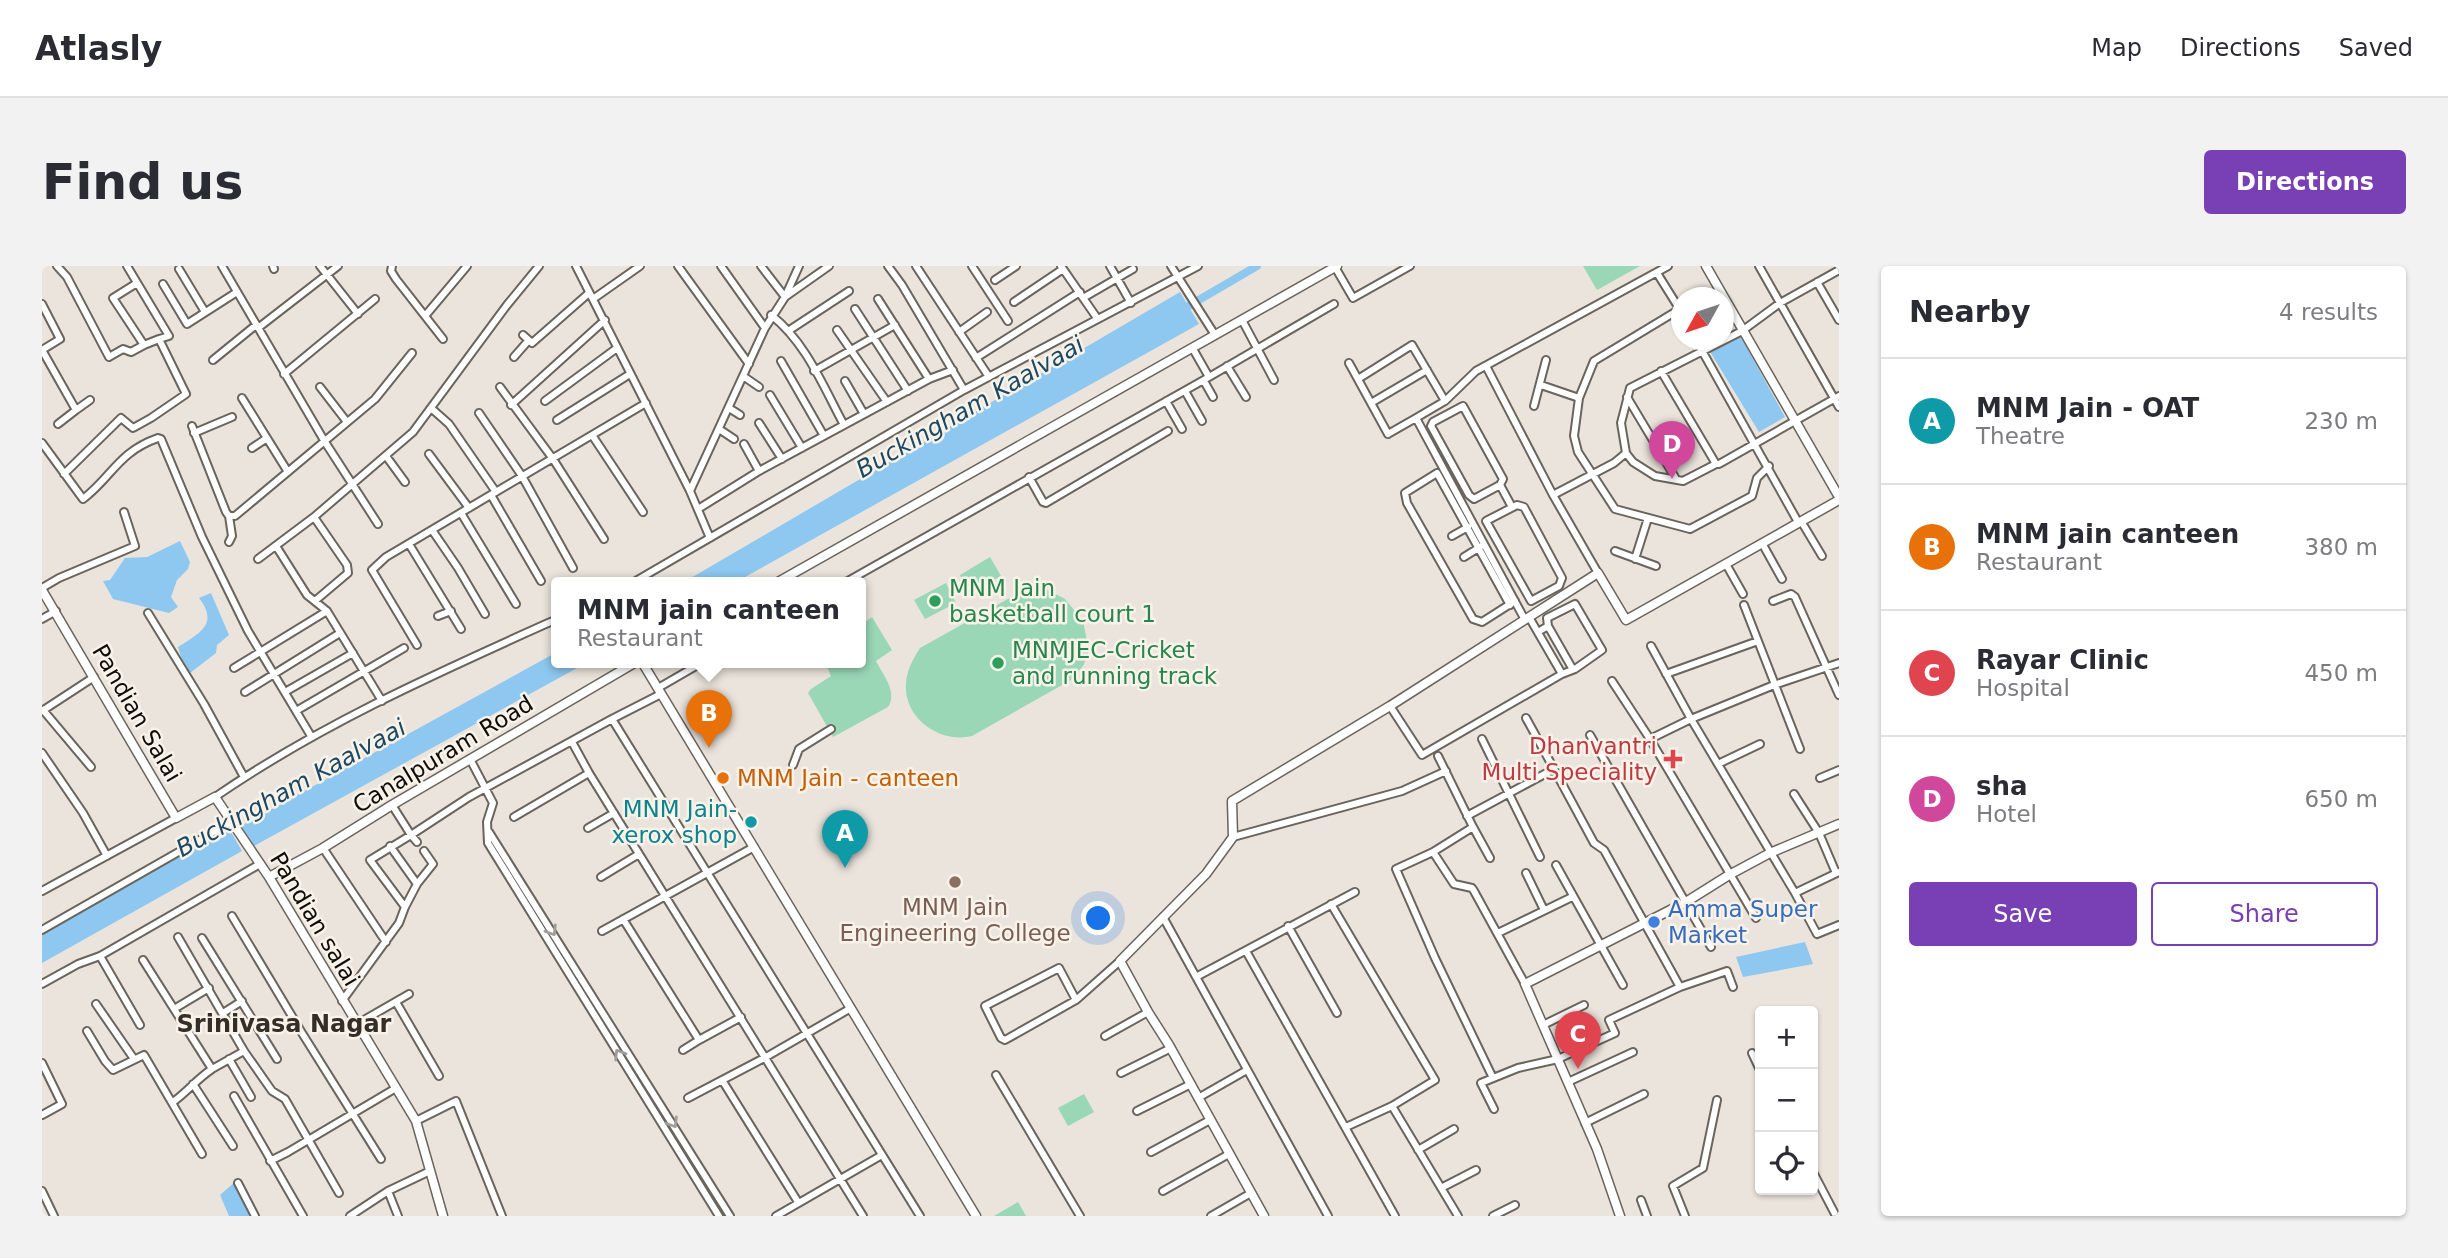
<!DOCTYPE html>
<html lang="en">
<head>
<meta charset="utf-8">
<style>
  body { margin:0; font-family:"DejaVu Sans",sans-serif; background:#f2f2f3; color:#2b2b33 }
  .controls { position:absolute; right:21px; bottom:21px; display:grid; overflow:hidden; border-radius:7px; box-shadow:0 2px 5px #0004 }
  .controls button { width:63px; height:63px; display:grid; place-items:center; padding:0; border:0; border-bottom:2px solid #e1e1e2; background:#fff; color:#2b2b33; font:35px sans-serif }
  .compass { position:absolute; left:1629px; top:21px; width:63px; height:63px; border-radius:50%; background:#fff; box-shadow:0 2px 5px #0004; rotate:230deg }
  .you { position:absolute; left:1057px; top:653px; width:24px; height:24px; margin:-18px; border:5px solid #fff; border-radius:50%; background:#1a73e8; box-shadow:0 0 0 10px #1a73e833 }
  .badge { display:grid; place-items:center; width:46px; height:46px; border-radius:50%; background:#793fb5; color:#fff; font-size:23px; font-weight:700 }
  .pin { position:absolute; translate:-50% -58px; filter:drop-shadow(0 2px 4px #0008) }
  .pin::after { content:''; position:absolute; top:37px; width:24px; height:21px; background:inherit; clip-path:polygon(0 0,100% 0,50% 100%) }
  .popup { position:absolute; left:509px; top:311px; width:315px; height:91px; box-sizing:border-box; display:grid; place-content:center; border-radius:7px; background:#fff; filter:drop-shadow(0 2px 5px #0005); font-size:23px; white-space:nowrap; color:#7c7c81 }
  .popup b { font-size:26px; color:#2b2b33 }
  .popup::after { content:''; position:absolute; left:50%; top:100%; margin-left:-14px; border:14px solid transparent; border-top-color:#fff }
  .list { margin:0; padding:0; list-style:none }
  h2 { display:flex; justify-content:space-between; align-items:center; height:91px; margin:0; padding:0 28px; font-size:30px }
  h2 small { font-size:23px; font-weight:400; color:#7c7c81 }
  .list li { display:grid; grid-template-columns:46px 1fr auto; gap:21px; align-items:center; box-sizing:border-box; height:126px; padding:0 28px; border-top:2px solid #e1e1e2 }
  .list b { display:block; font-size:26px; white-space:nowrap }
  .list p { margin:0; font-size:23px; white-space:nowrap; color:#7c7c81 }
  .list em { font-size:23px; font-style:normal; color:#7c7c81 }
  .actions { display:flex; gap:14px; padding:21px 28px }
  .actions a { flex:1; padding:16px 0; border:2px solid #793fb5; border-radius:7px; text-align:center; font-size:24px; color:#793fb5 }
  .actions .main { background:#793fb5; color:#fff }
  .icon { flex:none; width:38px; height:38px; fill:none; stroke:currentColor; stroke-width:2; stroke-linecap:round; stroke-linejoin:round }
  .map { position:relative; flex:none; width:1797px; height:950px; overflow:hidden; border-radius:7px }
  header { display:flex; align-items:center; gap:42px; box-sizing:border-box; height:98px; padding:0 35px; background:#fff; border-bottom:2px solid #e1e1e2 }
  header strong { font-size:33px }
  nav { display:flex; gap:38px; margin-inline-start:auto; font-size:24px }
  .intro { display:flex; align-items:center; justify-content:space-between; box-sizing:border-box; height:168px; padding:0 42px }
  h1 { margin:0; font-size:49px }
  .button { padding:18px 32px; border-radius:7px; background:#793fb5; color:#fff; font-size:24px; font-weight:700 }
  main { display:flex; gap:42px; padding:0 42px }
  aside { flex:1; background:#fff; border-radius:7px; box-shadow:0 2px 5px #0004 }
  .map>svg:first-child { display:block }
  .green { fill:#99d7b7 }
  .water { fill:#8ec8f0 }
  .lines { fill:none; stroke-linecap:round; stroke-linejoin:round }
  .canal { stroke:#8ec8f0; stroke-width:8 }
  .minor-casing { stroke:#69645c; stroke-width:10 }
  .tertiary-casing { stroke:#69645c; stroke-width:11 }
  .minor { stroke:#fff; stroke-width:6 }
  .tertiary { stroke:#fff; stroke-width:8 }
  .oneway { stroke:#9f9e9d }
  .leisure-dot { fill:#2e9e5b; stroke:#f8f2e9; stroke-width:2.5 }
  .health-dot { fill:#e0444e; stroke:#f8f2e9; stroke-width:2.5 }
  .food-dot { fill:#e8710a; stroke:#f8f2e9; stroke-width:2.5 }
  .culture-dot { fill:#0f9aa8; stroke:#f8f2e9; stroke-width:2.5 }
  .education-dot { fill:#8d6e63; stroke:#f8f2e9; stroke-width:2.5 }
  .shop-dot { fill:#3f7fe0; stroke:#f8f2e9; stroke-width:2.5 }
  .labels { text-anchor:middle; dominant-baseline:central; stroke-width:5; stroke-linejoin:round; paint-order:stroke }
  .leisure-label { font-size:23px; fill:#27864d; stroke:#f8f2e9; text-anchor:start }
  .street-label { font-size:23px; fill:#0f0d0a; stroke:#f8f2e9 }
  .health-label { font-size:23px; fill:#be3a42; stroke:#f8f2e9; text-anchor:end }
  .food-label { font-size:23px; fill:#c56008; stroke:#f8f2e9; text-anchor:start }
  .culture-label { font-size:23px; fill:#0d838f; stroke:#f8f2e9; text-anchor:end }
  .education-label { font-size:23px; fill:#785e54; stroke:#f8f2e9 }
  .shop-label { font-size:23px; fill:#366cbe; stroke:#f8f2e9; text-anchor:start }
  .water-label { font-size:24px; font-style:italic; fill:#1b4863; stroke:#f8f2e9 }
  .neighbourhood-label { font-size:24px; font-weight:bold; fill:#332f28; stroke:#f8f2e9 }
</style>
</head>
<body>
<header>
<strong>Atlasly</strong>
<nav><a>Map</a><a>Directions</a><a>Saved</a></nav>
</header>
<div class="intro"><h1>Find us</h1><a class="button">Directions</a></div>
<main>
<div class="map">
<svg width="1797" height="950" viewBox="0 0 1797 950">
  <rect width="100%" height="100%" fill="#eae4dc"/>
  <path class="green" d="M1541 0H1598L1555 24Z
    M948 291 959 310 928 327 918 309Z
    M904 317 914 337 883 353 872 334Z
    M989 320 1004 323 1023 333 1041 355 1047 385 1041 400 1029 414 930 470C898 478 861 452 864 417 865 404 871 393 878 382Z
    M830 351 850 384 834 395C841 409 856 426 846 441L791 471 766 427 769 423 789 410 783 396H819V359Z
    M1042 828 1052 846 1026 860 1016 842Z
    M976 936 984 950H952Z"/>
  <path class="water" d="M1138 26 1157 58 694 316H642Z
    M1698 69 1743 151 1717 166 1667 84Z
    M138 275 148 296 146 303 135 314 129 331 136 341 127 347 71 333 61 315 68 314 83 292 105 291Z
    M169 327 187 369 175 379 174 387 148 407 139 391 136 381C158 367 177 358 157 332Z
    M515 386V396H546L212 580 199 560Z
    M185 559 200 585 0 697V664Z
    M1763 676 1771 698 1701 711 1694 691Z
    M193 916 210 950H187L178 929Z"/>
  <g class="lines">
    <path class="canal" d="M1138 45 1215 0"/>
    <defs>
      <path id="minor" d="M15 0 25 11 67 91 81 83 89 86 102 79
        M180 0 283 176 336 258
        M231 0 232 3
        M278 0 316 48
        M350 0 349 5 354 13 401 73
        M534 0 648 225 668 272
        M636 0 707 98
        M679 0 723 62
        M719 0 743 31 787 0
        M846 0 860 19 922 124
        M874 0 947 111
        M930 0 966 55
        M1019 0 1055 52
        M1068 0 1089 37
        M1129 0 1173 69
        M1717 0 1797 141
        M1293 1 1311 32 1368 0
        M137 3 163 46
        M1797 4 1738 37 1700 65 1588 122 1579 157 1584 187 1591 196 1613 210 1641 215 1674 198H1677L1797 130
        M1615 7 1640 47
        M953 14 974 0
        M1775 16 1797 54
        M95 17 71 32 102 79 117 73
        M121 18 145 58 195 26
        M1041 32 1091 3
        M551 33 598 0
        M836 33 887 113
        M972 36 1021 3
        M0 38 18 73 0 84
        M813 43 866 125
        M1638 43 1552 95 1537 132 1532 170 1536 186 1573 243 1648 263 1710 230 1715 212 1727 200
        M729 49C764 76 782 122 802 159
        M383 50 425 0
        M1200 54 1232 114
        M216 62 296 0
        M795 64 845 136
        M746 65 807 25
        M917 66 945 46
        M481 69 490 77 547 27
        M1654 74 1756 256
        M0 84 34 144 16 158
        M472 91 486 75
        M934 92 1038 26
        M171 94 214 59
        M739 95 782 170
        M1307 97 1346 168 1374 152 1483 354
        M1185 100 1204 131
        M1444 100 1511 229 1556 307
        M772 105 853 59
        M1619 105 1674 198
        M242 108 333 33
        M701 110 717 121
        M1167 111 1292 38
        M1316 113 1370 79 1403 135 1374 152
        M803 115 822 148
        M1162 115 1171 131
        M1499 119 1537 132
        M278 121 305 156
        M458 121 511 193 562 273
        M1143 125 1160 155
        M728 129 760 182
        M1585 131 1634 213
        M200 132 246 206
        M503 135 575 82
        M1124 135 1140 163
        M1403 135 1434 105 1626 0
        M1329 137 1385 104
        M469 139 563 54
        M1421 140 1461 213 1458 219 1432 233 1427 229 1389 160 1391 156Z
        M1492 140 1504 94
        M389 142 407 158 454 226
        M687 142 698 149
        M34 144 48 134
        M437 147 480 210 531 302
        M515 154 588 108
        M717 157 740 193
        M150 160 184 246 187 250H193L333 133 370 87
        M677 163 692 173
        M152 167 190 151
        M550 169 601 246
        M0 177 41 233C70 211 76 186 116 172L119 173 160 271 206 365 269 470
        M702 178 717 205
        M210 182 225 172
        M387 188 427 242
        M344 190 363 216
        M22 208 79 152 91 162 109 152 144 128 117 73 127 70 85 0
        M987 211 1001 236 1004 237 1126 165
        M1458 219 1470 241
        M648 225 723 62 743 31 757 0
        M449 229 499 315
        M1511 229 1572 197 1584 187
        M1475 239 1482 241 1520 312 1517 320 1489 335 1444 255Z
        M656 243 717 205 887 113 911 104
        M419 247 474 338
        M187 250 190 270 187 276
        M272 251 305 299 306 307 274 334
        M1759 255 1780 290
        M390 264 416 302 443 348
        M1410 270 1426 261
        M1720 277 1740 313
        M367 278 419 363
        M234 280 265 329 285 345 340 435
        M1573 285 1614 300
        M1422 291 1438 281
        M216 293 272 251 371 166 465 39 497 0
        M1593 293 1606 252
        M1684 298 1701 328
        M592 316 922 124 1156 0
        M804 316 1167 111 1151 83
        M0 322 17 312 93 280 82 246
        M1731 335 1749 328 1753 331 1797 429
        M1468 339 1395 207 1363 227 1365 237 1431 353 1440 356 1473 335
        M1702 339 1716 375
        M106 347 162 438 202 511
        M396 350 409 345
        M0 353 14 345
        M1506 360 1530 402
        M1496 366 1506 360 1505 352 1533 338 1560 384 1533 403 1520 408
        M375 379 330 304 344 291 604 137
        M1609 380 1649 453 1753 627
        M192 402 285 345
        M1624 408 1716 375 1758 483
        M1570 415 1608 473 1649 453 1732 419 1797 397
        M616 422 661 396
        M203 426 298 367
        M243 426 311 387
        M1348 440 1380 489 1520 408 1487 351
        M1 444 49 501
        M0 445 52 411
        M254 445 362 382
        M1484 452 1512 503
        M570 453 619 428
        M1548 469 1669 681
        M1440 473 1498 591
        M1608 473 1714 652
        M530 476 547 507 821 950
        M0 487 41 547 65 590
        M1396 490 1431 561 1391 586 1354 603 1393 692 1451 812
        M428 493 451 537 445 556 446 577 677 950
        M1676 498 1718 478
        M751 499 757 483 789 463
        M1778 512 1797 504
        M1752 528 1777 567 1794 607
        M173 531C279 458 397 406 515 353
        M350 539 369 569 427 531 570 453 878 950
        M1425 550 1512 503 1552 577 1562 584 1638 721 1685 705 1691 721
        M472 551 547 507
        M1431 561 1448 592
        M546 562 572 547
        M447 566 688 950
        M1191 571 1360 525 1404 505
        M348 580 375 618
        M281 582 344 676
        M1391 586 1412 618 1430 622 1432 625 1483 718
        M1514 599 1581 719
        M1797 606 1753 627 1775 668 1797 659
        M1484 607 1502 644
        M559 611 597 588
        M0 625 134 552
        M1289 638 1393 814 1350 840 1304 861
        M363 641 328 594 369 569 375 576
        M190 650 260 767 339 893
        M1121 651 1286 950
        M581 653 657 774 699 751
        M1246 660 1295 747
        M0 664 189 556
        M560 665 712 581
        M1456 667 1530 631
        M136 671 202 785 230 825 243 833 297 927
        M160 672 235 793
        M1204 685 1353 950
        M58 690 98 759
        M101 694 170 803 202 785
        M1154 711 1313 626
        M0 718 36 698 58 690 218 598
        M1034 734 1017 702 943 740 959 772 963 774 1034 734 1078 695
        M300 735 357 657 363 641 375 618 391 598 382 585
        M354 736 397 810
        M54 738 92 793
        M132 743 167 722
        M181 747 200 735
        M315 758 367 728
        M1501 759 1542 739
        M45 765 63 795 71 804 102 789 160 888
        M1063 770 1106 746
        M641 784 657 774
        M1710 787 1718 804
        M187 793 209 831
        M0 797 20 838 0 849
        M1079 807 1129 782
        M954 809 1038 950
        M680 814 756 936
        M1526 816 1591 786
        M151 818 191 880
        M192 830 261 950
        M646 832 724 791 809 742
        M1156 832 1205 804
        M131 836C145 826 155 813 170 803
        M1350 840 1416 950
        M1452 843 1439 817 1476 802 1516 793 1573 767 1567 754 1638 721
        M1095 845 1149 818
        M374 855 414 835 460 950
        M1543 857 1602 828
        M1376 884 1412 863
        M1109 886 1168 854
        M228 895 246 886 354 822
        M1771 906 1794 950
        M196 917 213 950
        M1399 922 1434 904
        M0 925 12 950
        M346 925 356 950
        M1121 925 1187 888
        M1599 934 1605 950
        M308 950 346 925 388 905
        M734 950 840 889
        M1169 950 1209 927
        M1451 950 1473 939
        M1643 950 1631 920 1661 902 1675 834"/>
      <path id="tertiary" d="M1664 0 1797 231
        M736 316 1295 0
        M0 324 134 552 173 531 227 611 374 855 401 950
        M600 396 934 950
        M227 611 281 582 350 539 594 396
        M1222 950 1127 779 1106 746 1078 695 1164 608 1191 571 1190 535 1348 440 1556 307 1584 354 1797 234
        M1578 950 1555 883 1483 718 1644 636 1687 609 1728 587 1797 558"/>
    </defs>
    <use href="#minor" class="minor-casing"/>
    <use href="#tertiary" class="tertiary-casing"/>
    <use href="#minor" class="minor"/>
    <use href="#tertiary" class="tertiary"/>
  </g>
  <defs><path id="oneway-chevron" d="M-2-3.5L2.5 0L-2 3.5" fill="none" stroke-width="1.6" stroke-linecap="round" stroke-linejoin="round" transform="scale(1.75)"/></defs>
  <g class="oneway">
    <use href="#oneway-chevron" transform="translate(510 665) rotate(58)"/>
    <use href="#oneway-chevron" transform="translate(577 788) rotate(-122)"/>
    <use href="#oneway-chevron" transform="translate(631 857) rotate(58)"/>
  </g>
  <g class="leisure-dot">
    <circle cx="893" cy="335" r="7"/>
    <circle cx="956" cy="397" r="7"/>
  </g>
  <path class="health-dot" d="M1627.5 482.5h7v7h7v7h-7v7h-7v-7h-7v-7h7z"/>
  <circle class="food-dot" cx="681" cy="512" r="7"/>
  <circle class="culture-dot" cx="709" cy="556" r="7"/>
  <circle class="education-dot" cx="913" cy="616" r="7"/>
  <circle class="shop-dot" cx="1612" cy="656" r="7"/>
  <g class="labels">
    <g class="leisure-label">
      <text x="907" y="322">MNM Jain<tspan x="907" dy="26">basketball court 1</tspan></text>
      <text x="970" y="384">MNMJEC-Cricket<tspan x="970" dy="26">and running track</tspan></text>
    </g>
    <g class="street-label">
      <text transform="translate(95 447) rotate(60)">Pandian Salai</text>
      <text transform="translate(401 488) rotate(-31)">Canalpuram Road</text>
      <text transform="translate(273 653) rotate(59)">Pandian salai</text>
    </g>
    <g class="health-label">
      <text x="1615" y="480">Dhanvantri<tspan x="1615" dy="26">Multi Speciality</tspan></text>
    </g>
    <g class="food-label">
      <text x="695" y="512">MNM Jain - canteen</text>
    </g>
    <g class="culture-label">
      <text x="695" y="543">MNM Jain-<tspan x="695" dy="26">xerox shop</tspan></text>
    </g>
    <g class="education-label">
      <text x="913" y="641">MNM Jain<tspan x="913" dy="26">Engineering College</tspan></text>
    </g>
    <g class="shop-label">
      <text x="1626" y="643">Amma Super<tspan x="1626" dy="26">Market</tspan></text>
    </g>
    <g class="water-label">
      <text transform="translate(928 141) rotate(-30)">Buckingham Kaalvaai</text>
      <text transform="translate(249 522) rotate(-29)">Buckingham Kaalvaai</text>
    </g>
    <g class="neighbourhood-label">
      <text x="242" y="758">Srinivasa Nagar</text>
    </g>
  </g>
</svg>
<div class="controls">
<button>+</button>
<button>−</button>
<button><svg class="icon" aria-label="locate" viewBox="0 0 24 24"><circle cx="12" cy="12" r="6"/><path d="M12 2v4M12 18v4M2 12h4M18 12h4"/></svg></button>
</div>
<svg class="compass" viewBox="-18 -18 36 36"><path d="M0-13l5 13h-10z" fill="#e53935"/><path d="M0 13l5-13h-10z" fill="#7c7c81"/></svg>
<div class="you"></div>
<div class="pin badge" style="left:803px;top:602px;background:#0f9aa8">A</div>
<div class="pin badge" style="left:667px;top:482px;background:#e8710a">B</div>
<div class="popup"><b>MNM jain canteen</b>Restaurant</div>
<div class="pin badge" style="left:1536px;top:803px;background:#e0444e">C</div>
<div class="pin badge" style="left:1630px;top:213px;background:#d1479c">D</div>
</div>
<aside>
<h2>Nearby<small>4 results</small></h2>
<ul class="list">
<li><span class="badge" style="background:#0f9aa8">A</span><div><b>MNM Jain - OAT</b><p>Theatre</p></div><em>230 m</em></li>
<li><span class="badge" style="background:#e8710a">B</span><div><b>MNM jain canteen</b><p>Restaurant</p></div><em>380 m</em></li>
<li><span class="badge" style="background:#e0444e">C</span><div><b>Rayar Clinic</b><p>Hospital</p></div><em>450 m</em></li>
<li><span class="badge" style="background:#d1479c">D</span><div><b>sha</b><p>Hotel</p></div><em>650 m</em></li>
</ul>
<div class="actions"><a class="main">Save</a><a>Share</a></div>
</aside>
</main>
</body>
</html>
